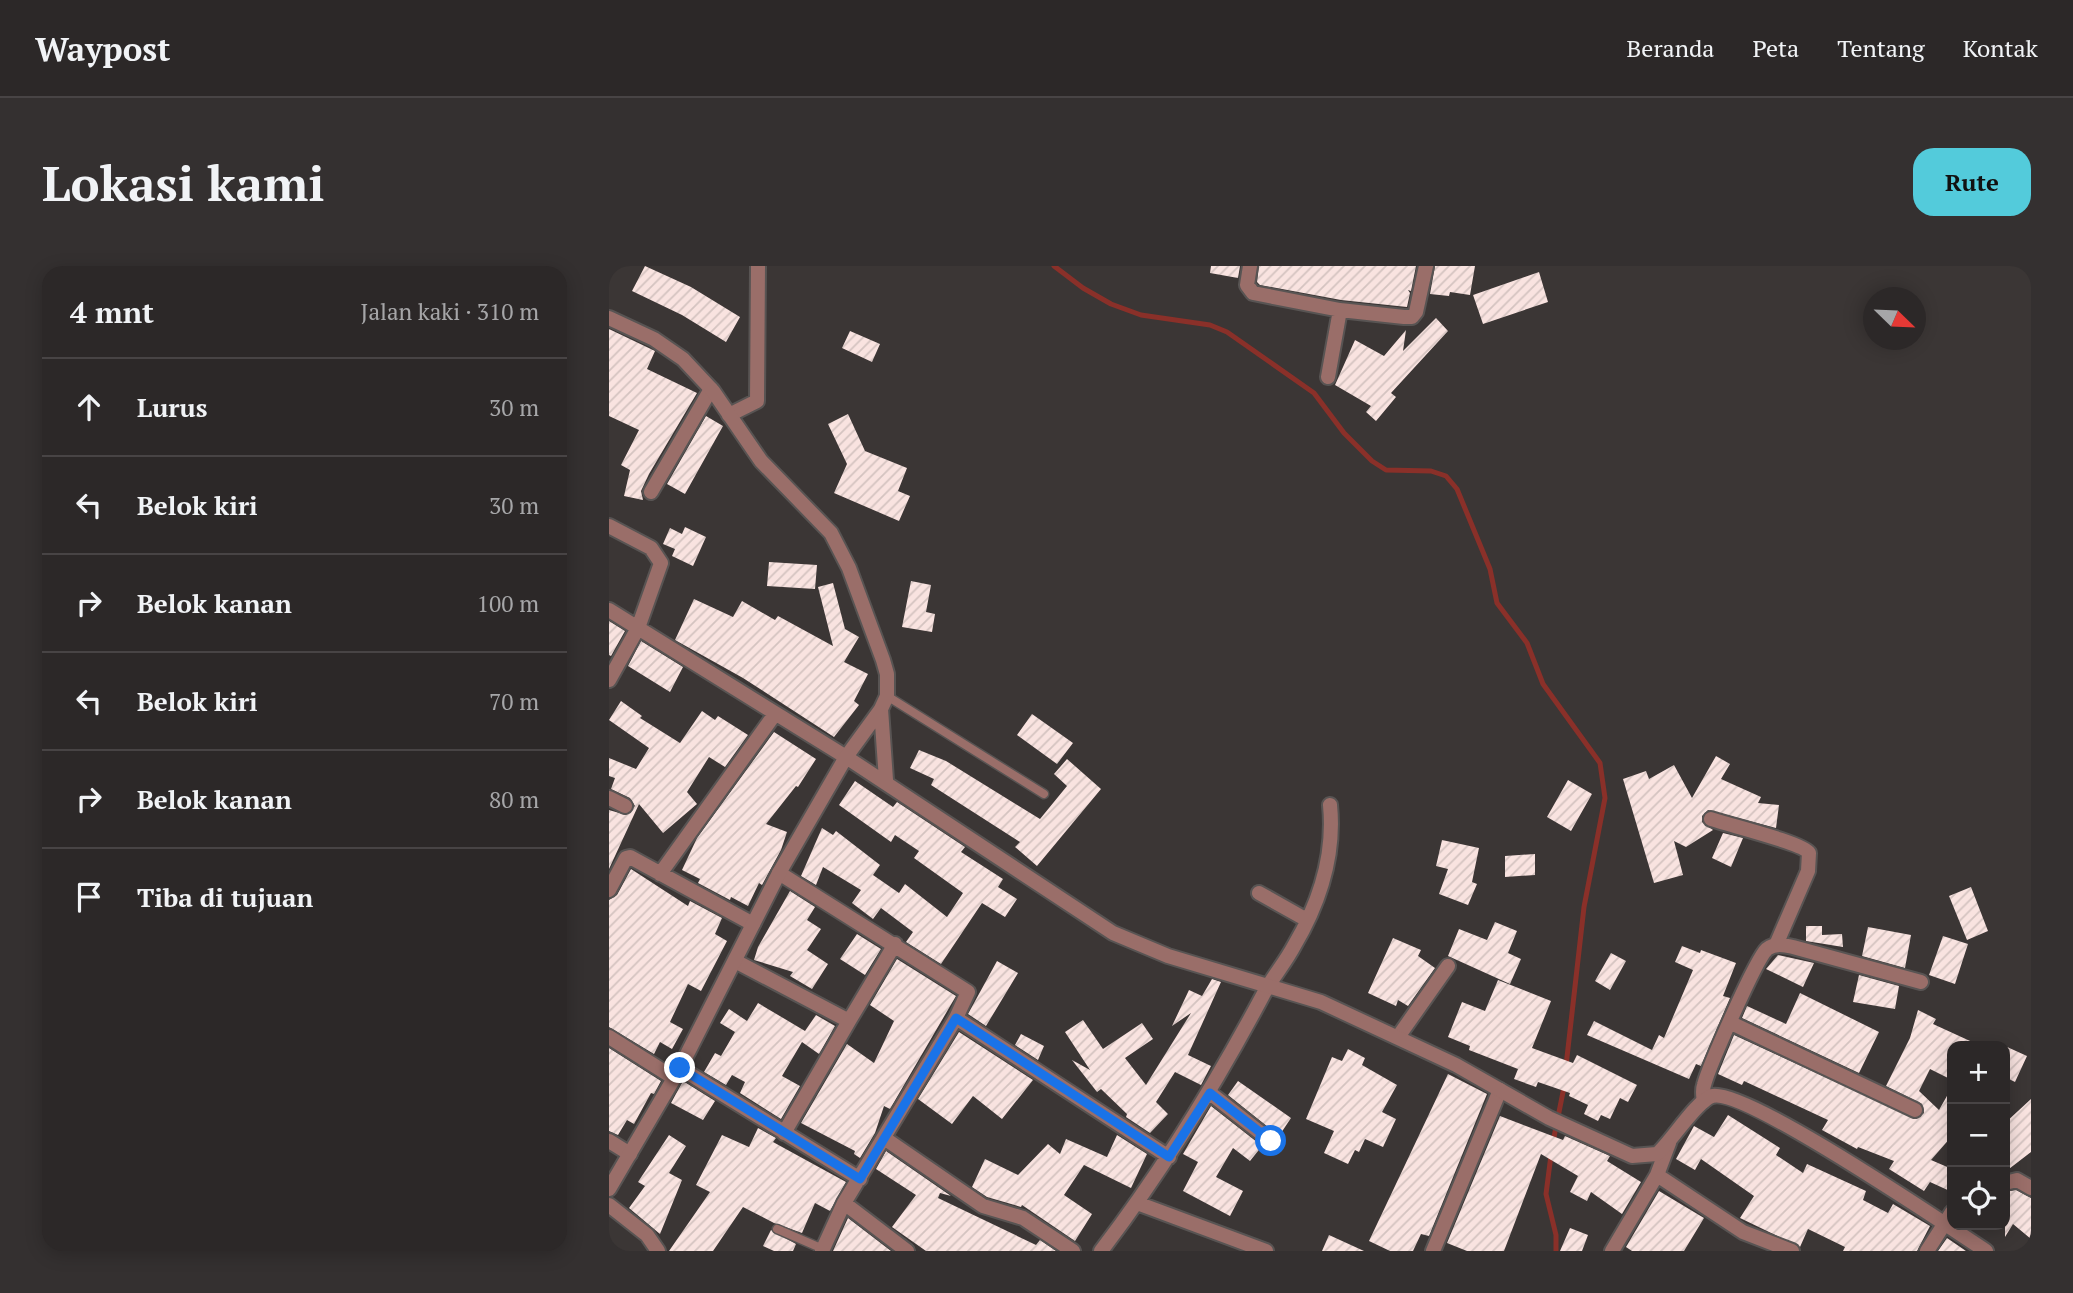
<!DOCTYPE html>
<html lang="id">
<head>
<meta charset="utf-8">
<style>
  body { margin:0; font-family:"PT Serif",serif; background:#343030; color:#f1f3f6 }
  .controls { position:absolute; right:21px; bottom:21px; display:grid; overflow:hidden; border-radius:14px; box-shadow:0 4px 18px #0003 }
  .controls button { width:63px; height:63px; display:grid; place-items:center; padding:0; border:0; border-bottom:2px solid #484445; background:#2c2828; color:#f1f3f6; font:35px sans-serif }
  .compass { position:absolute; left:1254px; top:21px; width:63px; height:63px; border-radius:50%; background:#2c2828; box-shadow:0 4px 18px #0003; rotate:113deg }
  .stop { position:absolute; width:21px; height:21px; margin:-16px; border:5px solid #1a73e8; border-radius:50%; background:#fff }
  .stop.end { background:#1a73e8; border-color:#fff; box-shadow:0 2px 7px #0008 }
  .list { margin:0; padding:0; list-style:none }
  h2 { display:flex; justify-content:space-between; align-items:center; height:91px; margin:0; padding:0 28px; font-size:30px }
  h2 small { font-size:23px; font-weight:400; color:#a6a6a8 }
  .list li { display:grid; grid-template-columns:46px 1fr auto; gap:21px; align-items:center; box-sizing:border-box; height:98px; padding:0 28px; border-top:2px solid #484445 }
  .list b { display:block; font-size:26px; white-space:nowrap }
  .list em { font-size:23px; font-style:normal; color:#a6a6a8 }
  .icon { flex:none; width:38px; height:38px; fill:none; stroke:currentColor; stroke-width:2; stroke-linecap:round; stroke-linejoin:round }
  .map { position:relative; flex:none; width:1422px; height:985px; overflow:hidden; border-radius:21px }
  header { display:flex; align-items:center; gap:42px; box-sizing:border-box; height:98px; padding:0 35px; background:#2c2828; border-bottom:2px solid #484445 }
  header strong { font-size:33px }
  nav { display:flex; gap:38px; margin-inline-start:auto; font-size:24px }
  .intro { display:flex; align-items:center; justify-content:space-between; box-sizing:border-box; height:168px; padding:0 42px }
  h1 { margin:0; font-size:49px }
  .button { padding:18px 32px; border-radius:21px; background:#53cbdb; color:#111; font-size:24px; font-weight:700 }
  main { display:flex; gap:42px; padding:0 42px }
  aside { flex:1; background:#2c2828; border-radius:21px; box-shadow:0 4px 18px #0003 }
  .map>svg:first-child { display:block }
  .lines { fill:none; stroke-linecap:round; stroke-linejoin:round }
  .stream { stroke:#8a3029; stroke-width:5 }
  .building { fill:url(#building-hatch) }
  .service-casing { stroke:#585453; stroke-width:11 }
  .minor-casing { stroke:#585453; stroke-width:18 }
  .tertiary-casing { stroke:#585453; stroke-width:18 }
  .service { stroke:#9a6e69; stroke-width:8 }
  .minor { stroke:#9a6e69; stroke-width:14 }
  .tertiary { stroke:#9a6e69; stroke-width:14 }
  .route { stroke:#1a73e8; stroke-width:9 }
</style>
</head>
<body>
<header>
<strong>Waypost</strong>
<nav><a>Beranda</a><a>Peta</a><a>Tentang</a><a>Kontak</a></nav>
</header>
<div class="intro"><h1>Lokasi kami</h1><a class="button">Rute</a></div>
<main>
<aside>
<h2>4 mnt<small>Jalan kaki · 310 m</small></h2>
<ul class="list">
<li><svg class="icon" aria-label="ahead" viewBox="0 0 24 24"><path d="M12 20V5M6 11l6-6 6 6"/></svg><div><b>Lurus</b></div><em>30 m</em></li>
<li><svg class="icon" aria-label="left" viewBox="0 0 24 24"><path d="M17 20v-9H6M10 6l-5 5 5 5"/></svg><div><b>Belok kiri</b></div><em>30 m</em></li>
<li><svg class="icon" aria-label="right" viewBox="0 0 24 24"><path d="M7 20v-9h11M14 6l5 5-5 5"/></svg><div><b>Belok kanan</b></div><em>100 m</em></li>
<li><svg class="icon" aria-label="left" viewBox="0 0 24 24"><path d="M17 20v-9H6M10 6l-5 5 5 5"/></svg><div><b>Belok kiri</b></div><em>70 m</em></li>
<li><svg class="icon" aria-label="right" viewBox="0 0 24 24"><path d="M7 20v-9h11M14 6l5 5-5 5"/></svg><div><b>Belok kanan</b></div><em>80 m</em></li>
<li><svg class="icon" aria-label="arrive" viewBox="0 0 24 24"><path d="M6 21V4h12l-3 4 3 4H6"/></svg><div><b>Tiba di tujuan</b></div></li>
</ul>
</aside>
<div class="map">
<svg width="1422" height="985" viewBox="0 0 1422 985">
  <defs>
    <pattern id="building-hatch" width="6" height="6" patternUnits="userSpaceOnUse" patternTransform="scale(1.75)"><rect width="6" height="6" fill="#f9e3e0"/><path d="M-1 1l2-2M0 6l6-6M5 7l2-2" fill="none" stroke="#d4c3c0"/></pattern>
  </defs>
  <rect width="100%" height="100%" fill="#3b3635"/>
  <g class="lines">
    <path class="stream" d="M445 0 474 22 502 38 532 49 601 59 618 66 705 127 735 167 763 195 777 204 822 205 837 210 848 223 881 303 888 337 918 377 934 418 991 497 996 532 975 641 957 800
      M944 876 955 821
      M942 889 937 928 947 969V985"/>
  </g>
  <path class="building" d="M36 0 82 21 131 51 117 76 73 49 23 25Z
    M602 0H631L629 12 601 7Z
    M650 0H807L802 25 799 24 801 27 798 41 732 34 651 19 648 16Z
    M826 0H866L861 29 841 26 840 30 821 28Z
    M930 6 939 36 874 58 864 29Z
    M827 52 839 65 782 127 787 131 767 155 757 146 762 140 726 119 746 74 775 90 797 64 794 85Z
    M0 63 46 85 38 103 88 127 40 208 32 225 34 234 15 230 21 204 12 199 30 164 0 150Z
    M241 65 271 78 263 96 233 82Z
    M239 148 256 185 298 202 289 225 301 230 290 255 225 227 238 198 219 158Z
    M97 150 114 160 76 228 58 218Z
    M76 261 97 271 84 300 63 290 66 283 54 278 61 262 73 268Z
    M160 296 208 299 206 323 158 320Z
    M302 315 322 319 317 346 326 348 323 366 293 361Z
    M224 317 236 363 250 371 235 396 259 408 245 435 250 439 225 471 134 412 66 374 85 333 124 351 133 335 166 354 169 350 224 380 209 321Z
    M0 355 16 365 2 390 0 389Z
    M32 375 74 401 61 426 19 400Z
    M12 435 33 450 31 452 71 477 93 445 106 454 109 450 139 469 116 501 100 491 78 526 88 538 54 567 30 538 0 603V544L17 549 26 540 21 532 2 523 6 512 0 510V492L27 503 40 482 0 454Z
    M423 448 464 477 448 498 408 469Z
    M165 466 207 493 189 521 187 520 157 558 178 566 172 584 153 619 150 617 139 640 122 631 121 634 89 617 91 613 73 604 88 572Z
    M310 484 337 495 431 553 458 520 445 508 458 493 492 523 428 600 406 581 411 576 322 519 325 513 301 502Z
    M1107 490 1121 498 1112 513 1152 531 1149 537 1170 539 1167 562 1099 544 1093 550V556L1104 564 1077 581 1065 575 1074 609 1045 617 1014 513 1037 505 1040 513 1065 499 1083 532Z
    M959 514 983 528 962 565 938 551Z
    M246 515 284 541 288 536 356 581 352 586 394 613 389 621 408 633 396 651 373 637 332 698 297 676 304 666 272 642 264 653 243 637 252 624 214 601 207 619 192 610 213 562 224 569 227 565 271 599 264 609 290 627 296 618 338 651 354 627 305 592 310 585 286 569 282 576 230 539Z
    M1114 567 1134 572 1122 601 1103 592Z
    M833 574 870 582 863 616 868 618 859 639 830 628 839 603 827 600Z
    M926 588V609L896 611V590Z
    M22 603 79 640 81 635 113 652 106 668 118 675 92 725 79 718 61 756 74 763 63 783 51 776 45 788 0 761V634L8 629Z
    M1362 621 1379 665 1358 674 1340 630Z
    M181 625 206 641 198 654 212 663 198 684 219 698 203 723 181 710 184 706 145 694 149 681Z
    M886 656 908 665 899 687 912 693 901 718 839 690 850 663 878 674Z
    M1197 660H1213V669L1233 668 1234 681 1197 675Z
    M1259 661 1302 669 1296 702 1253 690Z
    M248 668 272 683 256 709 231 693Z
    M1334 670 1359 678 1346 718 1320 709Z
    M784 672 812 684 809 690 826 702 799 740 789 734 787 740 759 727Z
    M1073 680 1091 687 1092 684 1127 697 1114 730 1121 732 1092 800 1087 798 1080 813 978 769 985 755 1043 784 1050 769 1055 772 1084 704 1066 696Z
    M1002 687 1017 695 1001 724 986 715Z
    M1169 689 1205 697 1194 721 1157 703Z
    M288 693 347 730 281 843 275 840 266 867 251 892 245 888 246 885 192 857 238 778 265 797 285 755 261 739Z
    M388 695 409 707 377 760 359 748Z
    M1250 709 1290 720 1286 743 1244 736Z
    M603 713 612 716 579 789 602 800 592 819 566 806 547 836 559 848 541 867 517 851 518 848 492 823 488 826 463 794 481 804 456 766 474 754 494 783 533 757 544 773 516 792 537 819 582 747 563 760 580 724 593 730Z
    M889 714 942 735 923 782 964 797 968 789 1028 819 1019 836 1011 832 1001 853 992 849 989 855 975 848 979 839 960 830 961 827 929 816 927 821 905 813 909 803 860 784 861 780 839 771 853 736 876 745Z
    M1191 727 1270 766 1250 807 1133 752 1138 740 1177 758Z
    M149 737 196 765 207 749 226 760 210 788 193 776 173 810 191 820 172 853 131 827 136 816 123 809 117 819 95 806 106 787 112 790 126 766 111 757 120 743 138 755Z
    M1309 744 1327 753 1324 758 1372 780H1343V814L1321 803 1310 825 1330 844 1343 821V870L1322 894 1343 903V926L1321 916 1315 925 1280 903 1285 895 1249 881 1248 883 1213 864 1219 854 1135 815 1133 819 1109 808 1125 769 1307 853 1315 847 1313 838 1277 820 1301 772Z
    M350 766 424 814 393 853 364 830 343 858 309 833Z
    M412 768 435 780 429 794 406 779Z
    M1396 780 1418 790 1406 816 1396 811Z
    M0 782 52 815 45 828 42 827 25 858 18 854 9 869 0 865Z
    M739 783 756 792 753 799 788 819 773 846 787 853 774 881 756 873 750 886 746 884 739 898 715 887 725 865 697 853 723 791 733 795Z
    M839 808 878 828 820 970 812 968 804 985H781L760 975Z
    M74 815 106 835 94 854 62 837Z
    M629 815 682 852 670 870 619 829Z
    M1422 833V886L1396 906V857Z
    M602 840 653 880 641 895 624 882 607 911 634 925 621 950 574 925 589 896 574 888Z
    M1119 849 1171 882 1167 889 1194 907 1198 898 1257 925 1254 934 1279 947 1284 938 1321 960 1308 985H1234L1236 981 1199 963 1191 981 1131 952 1145 930 1092 893 1086 904 1067 893 1085 860 1105 871Z
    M891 850 954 874 956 870 1001 890 998 895 1032 916 1013 948 982 926 978 935 961 926 969 910 932 888 895 985H858L838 977Z
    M149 862 167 872 164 876 237 916 221 945 206 937 193 967 165 957 134 941 104 985H60L101 926 87 919 113 869 140 881Z
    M60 869 77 880 60 907 73 914 51 968 20 942 36 920 29 916Z
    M508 869 538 888 522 922 475 899 455 929 483 948 466 975 413 939 412 941 378 931 363 921 376 893 409 909 439 878 451 888 457 873 498 891Z
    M277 885 342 930 331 927 329 932 427 979 431 974 447 985H317L283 961 307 929 267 903Z
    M1407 924 1422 932V973L1404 958 1396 971V926Z
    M1050 925 1095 952 1075 985H1023L1017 981Z
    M239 952 282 985H224Z
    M961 962 979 969 973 985H951Z
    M162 964 187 978 184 985H165L154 980Z
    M720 969 755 985H713Z
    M1338 972 1357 985H1329Z"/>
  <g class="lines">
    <defs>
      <path id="service" d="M278 430 435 528
        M168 963 214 983"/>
      <path id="minor" d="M641 0 638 19 644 27 731 44 795 51H803L807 46 817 0
        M719 111 731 44
        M120 149 148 135 149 0
        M42 226 102 123
        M0 260 42 282 52 297 29 362 0 414
        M0 344 237 491
        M0 532 16 540
        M1102 553C1119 559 1194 577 1200 587L1199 605 1167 679
        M170 607 359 726 347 752 235 937 213 985
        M51 608 166 448
        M0 624 17 592 21 591 144 658
        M650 627 698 654
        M126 695 240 755 286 678
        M347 752 560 891
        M1122 757 1306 844
        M0 771 65 812
        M789 771 839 700
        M71 802 251 913
        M601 827 662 875
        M1095 835C1094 829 1093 825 1095 819 1100 800 1147 693 1158 683 1166 677 1175 679 1184 681L1312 716
        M175 867 240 755
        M275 872 374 940 414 952 464 985
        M0 875 21 888
        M1048 909 1134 966 1183 985
        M1396 917 1408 914 1422 922
        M235 937 298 985
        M528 937 657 985
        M0 939 38 969 49 985
        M492 985C554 904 606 819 654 729 663 712 676 697 685 680 711 636 726 589 721 539
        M824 985 891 824
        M1003 985 1048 909 1060 877
        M1318 985 1343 946"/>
      <path id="tertiary" d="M0 52 45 73 74 93 104 125 152 195 222 267 240 302 274 394 278 408V430L272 443 237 491 170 607 71 802 0 923
        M272 443 277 514
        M237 491 504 667 559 690 712 736 847 799 940 852 1023 890 1048 888C1063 875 1087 835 1103 830 1135 821 1340 961 1377 985"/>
    </defs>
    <use href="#service" class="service-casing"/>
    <use href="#minor" class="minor-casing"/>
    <use href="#tertiary" class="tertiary-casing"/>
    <use href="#service" class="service"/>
    <use href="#minor" class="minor"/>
    <use href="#tertiary" class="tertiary"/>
  </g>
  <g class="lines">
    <path class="route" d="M71 802 251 913 347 752 560 891 601 827 662 875"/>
  </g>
</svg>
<div class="controls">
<button>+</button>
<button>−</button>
<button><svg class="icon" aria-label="locate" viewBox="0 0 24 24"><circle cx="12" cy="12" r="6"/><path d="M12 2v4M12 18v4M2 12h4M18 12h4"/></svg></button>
</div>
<svg class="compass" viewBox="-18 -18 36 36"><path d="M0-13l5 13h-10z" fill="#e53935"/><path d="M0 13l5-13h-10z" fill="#a6a6a8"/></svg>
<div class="stop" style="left:662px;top:875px"></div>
<div class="stop end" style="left:71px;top:802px"></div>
</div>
</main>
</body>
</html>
